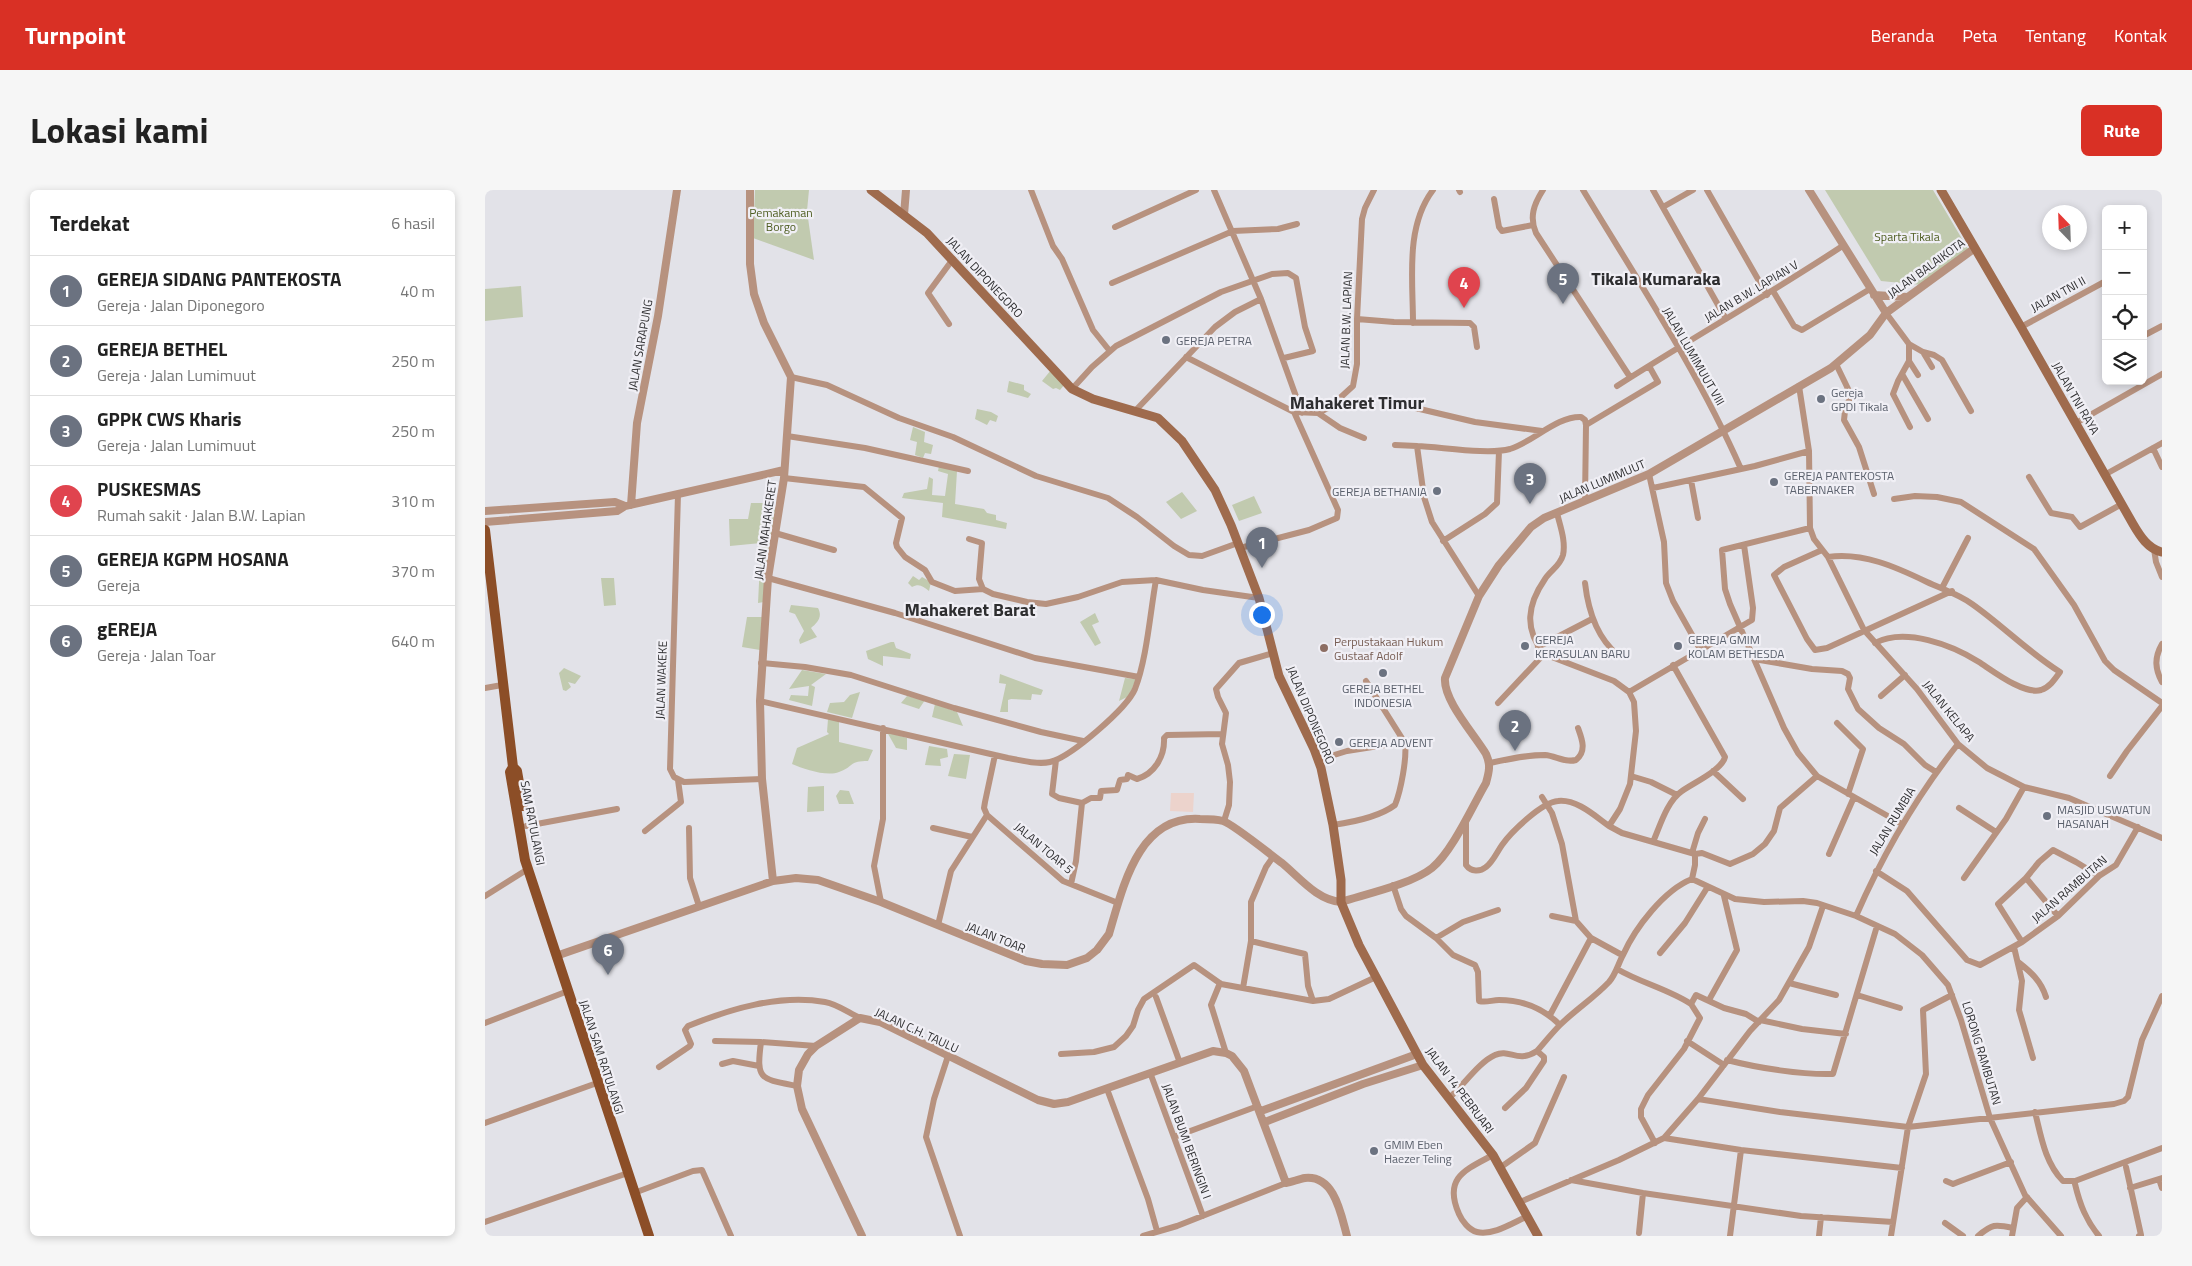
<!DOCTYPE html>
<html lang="id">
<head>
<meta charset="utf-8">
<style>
  body { margin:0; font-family:"Titillium Web",sans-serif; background:#f6f6f6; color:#222 }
  .controls { position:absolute; right:15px; top:15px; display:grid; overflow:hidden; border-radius:8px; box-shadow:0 2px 8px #0003 }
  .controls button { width:45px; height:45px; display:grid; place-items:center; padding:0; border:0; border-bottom:1px solid #e0e0e0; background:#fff; color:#222; font:25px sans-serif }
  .compass { position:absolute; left:1557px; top:15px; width:45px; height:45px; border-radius:50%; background:#fff; box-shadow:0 2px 8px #0003; rotate:337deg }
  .you { position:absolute; left:776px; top:424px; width:18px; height:18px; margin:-12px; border:4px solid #fff; border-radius:50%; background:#1a73e8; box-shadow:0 0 0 8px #1a73e833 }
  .badge { display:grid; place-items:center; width:32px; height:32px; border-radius:50%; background:#d93025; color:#fff; font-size:16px; font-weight:700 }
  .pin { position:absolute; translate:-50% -41px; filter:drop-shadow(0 1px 2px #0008) }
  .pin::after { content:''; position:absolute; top:26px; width:18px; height:15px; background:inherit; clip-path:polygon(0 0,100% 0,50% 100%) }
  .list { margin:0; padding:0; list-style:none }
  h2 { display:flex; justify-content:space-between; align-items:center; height:65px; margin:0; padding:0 20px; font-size:21px }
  h2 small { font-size:16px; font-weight:400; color:#767676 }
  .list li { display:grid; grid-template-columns:32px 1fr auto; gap:15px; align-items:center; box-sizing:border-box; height:70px; padding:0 20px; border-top:1px solid #e0e0e0 }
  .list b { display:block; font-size:19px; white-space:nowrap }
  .list p { margin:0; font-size:16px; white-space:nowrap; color:#767676 }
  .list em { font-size:16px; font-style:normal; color:#767676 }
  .icon { flex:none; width:28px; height:28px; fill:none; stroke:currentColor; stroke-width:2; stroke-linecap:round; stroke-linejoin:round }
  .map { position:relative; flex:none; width:1677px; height:1046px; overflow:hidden; border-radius:8px }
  header { display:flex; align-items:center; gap:30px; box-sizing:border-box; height:70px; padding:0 25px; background:#d93025; color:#fff }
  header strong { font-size:24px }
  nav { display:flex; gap:28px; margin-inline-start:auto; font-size:18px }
  .intro { display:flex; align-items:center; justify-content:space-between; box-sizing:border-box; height:120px; padding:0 30px }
  h1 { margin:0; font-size:35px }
  .button { padding:12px 22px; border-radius:8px; background:#d93025; color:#fff; font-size:18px; font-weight:700 }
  main { display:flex; gap:30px; padding:0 30px }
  aside { flex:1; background:#fff; border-radius:8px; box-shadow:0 2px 8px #0003 }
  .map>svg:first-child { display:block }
  .education { fill:#ecd3cc }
  .green { fill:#c1caaf }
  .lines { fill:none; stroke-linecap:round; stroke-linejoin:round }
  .minor { stroke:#b7927f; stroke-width:6 }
  .tertiary { stroke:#b7927f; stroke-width:8 }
  .secondary { stroke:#9f6b4d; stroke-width:9 }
  .primary { stroke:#8c4e27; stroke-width:10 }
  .worship-dot { fill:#6b7280; stroke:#f0eff5; stroke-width:2 }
  .education-dot { fill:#8d6e63; stroke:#f0eff5; stroke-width:2 }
  .labels { text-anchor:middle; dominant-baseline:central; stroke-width:4.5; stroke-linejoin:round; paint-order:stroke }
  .park-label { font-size:12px; fill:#4f5e22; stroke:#f0eff5 }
  .street-label { font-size:12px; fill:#2e2e30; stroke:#f0eff5 }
  .worship-label { font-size:12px; fill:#5b616d; stroke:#f0eff5; text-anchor:start }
  .education-label { font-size:12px; fill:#785e54; stroke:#f0eff5; text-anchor:start }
  .district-label { font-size:18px; font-weight:bold; fill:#2e2e30; stroke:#f0eff5 }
</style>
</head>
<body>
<header>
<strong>Turnpoint</strong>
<nav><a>Beranda</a><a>Peta</a><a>Tentang</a><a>Kontak</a></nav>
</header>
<div class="intro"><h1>Lokasi kami</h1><a class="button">Rute</a></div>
<main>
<aside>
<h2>Terdekat<small>6 hasil</small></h2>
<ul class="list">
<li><span class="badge" style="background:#6b7280">1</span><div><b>GEREJA SIDANG PANTEKOSTA</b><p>Gereja · Jalan Diponegoro</p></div><em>40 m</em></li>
<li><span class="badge" style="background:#6b7280">2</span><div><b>GEREJA BETHEL</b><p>Gereja · Jalan Lumimuut</p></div><em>250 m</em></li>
<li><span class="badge" style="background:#6b7280">3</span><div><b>GPPK CWS Kharis</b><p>Gereja · Jalan Lumimuut</p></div><em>250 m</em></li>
<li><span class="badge" style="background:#e0444e">4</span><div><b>PUSKESMAS</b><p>Rumah sakit · Jalan B.W. Lapian</p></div><em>310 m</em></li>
<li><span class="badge" style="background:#6b7280">5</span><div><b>GEREJA KGPM HOSANA</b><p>Gereja</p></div><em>370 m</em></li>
<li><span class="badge" style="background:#6b7280">6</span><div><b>gEREJA</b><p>Gereja · Jalan Toar</p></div><em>640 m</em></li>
</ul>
</aside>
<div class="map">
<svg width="1677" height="1046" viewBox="0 0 1677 1046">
  <rect width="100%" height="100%" fill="#e2e2e8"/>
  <path class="education" d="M686 603H709L708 622 685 621Z"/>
  <path class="green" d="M270 0H324L322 21 329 70 268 48Z
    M1340 0H1448L1483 59 1437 95 1396 91Z
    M36 96 38 127 0 131V99Z
    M566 180 580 194 575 200 571 198 568 199 557 191Z
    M524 191 539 195V200L546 204 543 208 522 202Z
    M492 219 506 222 513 226 511 232 505 230 502 235 490 229Z
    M428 237 440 242 439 252 448 255 446 264 440 263 438 268 430 265 432 252 425 250Z
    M454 276 472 281 470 314 499 319 502 323 511 325V330L522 333 521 339 457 327 458 313 417 308 419 303 442 299 444 287 448 289 447 305 460 306 463 284 453 281Z
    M697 302 712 321 696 329 681 312Z
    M769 306 777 323 754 331 747 315Z
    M266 313H280L293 320 288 347 277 348 276 352 289 353 284 411 273 413 276 353 245 356 244 329H263Z
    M428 386 434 390 437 387 446 392 444 401C438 396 434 393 427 397L423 393Z
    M116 388H129L131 415 119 416Z
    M306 415 333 418C338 427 332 433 326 438L332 447 315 454 314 450 319 441 310 424 304 422Z
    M610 423 614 432 607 435 616 453 610 456 595 432Z
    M262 427H277L275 460 257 457Z
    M406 452H409L411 458 426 464 425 469 398 466V476L383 469 381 461Z
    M79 478 96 486 90 494 83 492 86 497 81 501 78 500 74 483Z
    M317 480 341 484 326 495 330 497 327 516 304 510 306 505 323 506 324 496 304 499Z
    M515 484 558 500 556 505 547 504 546 510 526 509 523 510V522H515L521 494 514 493Z
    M640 488 651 489 644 506 634 511Z
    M375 502 367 528 342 522 345 513 359 512 365 505Z
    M422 506 440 510 434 519 416 513Z
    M450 514 472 522 478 536 447 527Z
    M343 529 354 531V552L388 560 383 571C363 571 369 577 354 582 342 587 319 579 307 574L312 558 344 544 342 542Z
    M402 542 422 548V560L411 558Z
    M444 556 462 559 463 567 455 569 456 576 440 575Z
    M469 564 485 565 481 589 463 586Z
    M339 596V621L322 622 323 597Z
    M355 600 364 601 369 614H354L351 606Z"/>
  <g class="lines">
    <path class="minor" d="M546 0 568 56 577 69 608 140 624 160
      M729 0 776 109 817 223
      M974 0 975 2
      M1058 0C1049 14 1044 27 1051 43L1145 187
      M1098 0C1153 91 1213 181 1256 279
      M1168 0 1241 129
      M1222 0 1282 105
      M1009 9 1014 37 1017 41 1048 35
      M1178 17 1208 0
      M630 37 711 0
      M627 93 748 41 793 39 812 34
      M1288 101 1309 136 1317 140 1385 99
      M1401 123 1424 154V171L1433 185
      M872 129 909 132 985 133 989 137 992 157
      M928 133C928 89 920 37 948 0
      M464 134 443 103 468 69
      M1536 137 1621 91
      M1658 146 1677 136
      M1424 154 1438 162 1447 177
      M1438 162 1449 165 1457 170 1486 221
      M701 167 809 222 853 320 852 328 824 340 755 358
      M1424 171 1413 191 1408 204 1425 237
      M1351 174 1366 205 1360 221 1359 230 1374 257 1389 304
      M1417 184 1443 229
      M306 187 342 195 414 228 468 247 551 286 623 308 652 327 689 356 704 365 717 366 753 353
      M1132 196C1207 148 1285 104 1359 55
      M1314 196 1324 261 1325 338 1329 349 1343 367C1378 362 1411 377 1442 392 1457 399 1473 404 1487 414 1517 435 1543 462 1575 482 1570 489 1565 497 1556 500 1539 505 1508 481 1494 472 1467 455 1420 437 1390 453
      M587 199 607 177 631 156 736 102 787 84 803 83 811 88 820 137 828 161 799 168
      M922 216 990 232 1057 241
      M651 220 730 137 750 122 776 109
      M809 222 833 223 845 217 868 196 872 174V129L877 29 880 18 889 0
      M833 223 855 238 879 248
      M1591 233 1677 184
      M1101 235 1173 192 1164 176
      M302 246 380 258 483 281
      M910 255 932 256
      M1668 258 1677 277
      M1164 284 1179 352 1181 393 1188 411 1215 459
      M1621 284 1677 253
      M1544 287 1566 323 1587 327 1595 337 1637 314
      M299 288 379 297 417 328 411 353 412 357 420 367 440 380 447 392 470 401 498 399
      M1206 290 1213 328
      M1168 298 1270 276 1324 261
      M193 304 185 579 189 587 199 592 277 589
      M1409 309 1430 306 1452 307 1476 312 1549 359 1589 415 1620 471 1629 480 1677 513
      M1325 338 1237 360 1240 399 1245 414 1299 538 1313 563 1332 586 1417 634
      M290 343 349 360
      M484 349 497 353 494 389 498 399 508 404 542 412 561 414 593 407 637 392 671 390
      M958 351 1000 324 1012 313 1014 261
      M1669 359 1671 372 1677 387
      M1337 360 1299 377 1289 385 1322 449 1330 460 1342 458 1467 401
      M1343 367 1379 440 1432 499 1473 554 1502 578 1539 597 1584 608 1677 648
      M283 388 410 423 550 468 654 487
      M1100 393C1103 419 1112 448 1133 465
      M1457 398 1483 348
      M994 406 947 332 939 307 932 256C957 257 1003 265 1025 259 1048 252 1072 226 1096 227L1100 230 1101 235 1100 311
      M1677 454C1669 468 1670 479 1677 492
      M1053 457 1107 429
      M1269 469 1327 479 1357 481 1363 484 1365 488 1363 499 1373 519 1394 538 1419 554 1440 575 1451 582
      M276 473 320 477 366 485 469 518 556 542 598 551
      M0 498 17 495
      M1144 502 1267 430 1268 418 1259 355
      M1396 506 1420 485
      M275 511 523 568C536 570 552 575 565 572 586 567 642 518 650 499 662 468 665 423 671 390L718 400 774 408
      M1013 513 1059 464
      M1352 533 1378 559 1363 604
      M571 570 567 604 574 608 597 613 606 608H615L616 601 632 600 635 590 642 589 643 585 652 589C669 584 680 567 679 548L682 545 737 544
      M833 570 862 561 900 555
      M1005 573C1023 569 1041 565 1060 565 1071 566 1080 573 1091 570 1102 561 1097 549 1093 538
      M1228 581 1258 609
      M1146 586 1166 592 1192 605
      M1625 586 1642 561 1677 516
      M1057 607 1067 623 1077 654 1091 731 1106 748 1137 765
      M1474 618 1511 642
      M502 625 578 691 633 713
      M502 625 499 618 500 612 510 565
      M739 631 744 615 745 592 743 575 737 554 741 523 733 507 731 499 754 473 788 463
      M981 631V675C986 682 995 682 1001 677 1008 672 1012 662 1017 655 1026 642 1057 612 1073 611 1092 609 1110 626 1124 636L1135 619 1145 594 1151 541 1149 512 1144 502 1129 491 1059 464C1039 439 1042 415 1060 389 1066 380 1075 376 1078 365 1081 351 1075 336 1072 323
      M848 635C869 632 894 627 910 615 916 600 922 568 920 553L881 491
      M41 636 132 619
      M204 638 205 688 214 716
      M448 638 487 647
      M160 641 196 612 193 590
      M1168 652C1175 636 1182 611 1197 601 1208 593 1237 580 1240 567L1188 475
      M1207 663 1213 643 1220 629
      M1210 664 1217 663 1245 674 1268 664 1280 654 1289 641 1295 618 1332 586
      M1344 664 1369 607
      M1391 681 1422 701 1482 770 1495 775 1537 752 1573 726 1614 686 1631 675 1653 637
      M1479 688 1521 629 1539 597
      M1541 688 1554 672 1568 660 1591 672 1614 686
      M1207 689 1250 709 1279 712 1318 711 1332 713 1371 726 1410 744 1437 765 1463 795 1476 830 1505 928 1540 1005 1576 1046
      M586 694 591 671 597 613
      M908 695 916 719 921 726 951 748 968 765 990 775 993 782 994 811C1001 813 1007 810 1014 810 1038 810 1058 818 1075 835
      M0 706 43 679
      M396 712 389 676 398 629V538
      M1067 726 1091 731
      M1371 726C1398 664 1431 607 1473 554
      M453 735 466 681 502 625
      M951 748 978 732 1013 720
      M766 751 820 764 823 796 828 811
      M1537 752 1513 714 1541 688 1573 726
      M1529 757 1537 791 1534 820 1548 868
      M1175 763 1200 733 1222 698
      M1533 772C1546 782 1556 791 1561 807
      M1132 779C1156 793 1183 799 1206 814L1211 805 1239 818 1261 824 1274 832
      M735 793 726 815 741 863
      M1304 793 1351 805
      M758 798 766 751V712L781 677 788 667
      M1372 805 1415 818
      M671 807 695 873
      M1224 810 1252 760 1239 706
      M1065 825 1106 748
      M1275 830 1317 839 1361 844
      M0 833 83 801
      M230 851 276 852 331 856
      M1202 851 1239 875
      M276 852C271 890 275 889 312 896
      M576 864 609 862 629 857 641 846 648 836 653 820 659 809 709 775 736 794 828 811 844 809 891 787
      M463 866 449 909 441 947 475 1046
      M1242 870C1273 878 1317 885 1348 884L1392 736
      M237 874 248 871 274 876
      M174 877 205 856 206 854 200 840 203 836C245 819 294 804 340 812 352 814 364 823 375 828
      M666 885 718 1026
      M622 899 663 1009 672 1041
      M964 908C978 896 994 872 1010 865 1025 858 1032 874 1052 861
      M1213 909 1295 922 1423 937 1629 914 1639 911 1643 907 1657 850 1677 806
      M1020 918 1041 898 1059 871V867L1052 861C1059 853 1067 843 1075 835 1090 820 1109 808 1124 792 1131 784 1133 774 1138 765 1150 738 1179 700 1207 689L1210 675V664L1137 643 1124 636
      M1550 922C1556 946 1560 973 1578 991H1590L1677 958
      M0 933 112 893
      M689 947 773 916
      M1179 948 1256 960 1417 978
      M1170 953 1156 927V919L1163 905 1199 859 1215 828 1206 814
      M1008 965C980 980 958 988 974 1024 977 1031 984 1040 992 1042 1008 1046 1029 1032 1043 1026
      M1016 977 1050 953 1079 887
      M1641 977 1656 1045 1654 1046
      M1674 989 1677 998
      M1086 990 1158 1003 1316 1026 1408 1032
      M1461 991 1468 994 1473 992 1526 972
      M1590 994C1595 1015 1601 1030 1614 1046
      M1645 998 1677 988
      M149 1003 208 981 217 980 246 1046
      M1035 1012 1134 970 1179 948 1213 909 1265 841 1294 810 1324 757 1338 716
      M0 1032 143 983
      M1460 1033 1478 1046
      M1154 1043 1158 1003
      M658 1046 692 1036 801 993
      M1245 1046 1256 960
      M1334 1046 1336 1027
      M1406 1046 1423 937 1441 884 1438 820 1467 805
      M1493 1046C1507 1034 1510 1034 1528 1038
      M1527 1046 1532 1018 1542 1007"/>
    <path class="tertiary" d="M265 0V74L269 104 279 133 306 187 299 288 283 388 275 511 277 589 288 691
      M1324 0 1401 123
      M419 25 421 0
      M1389 105 1422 107
      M146 315 152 233 173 126 192 0
      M0 321 130 312 140 316
      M0 332 132 321 140 316 299 280
      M71 766 288 691 311 688 333 690 396 712 541 771 557 774 582 775 602 768 612 760 624 744C638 697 653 625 715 629 722 629 731 629 738 631 748 634 786 665 797 673 815 688 832 710 856 712 881 704 927 694 947 678 967 662 987 617 1001 593 1004 582 1006 575 1001 564 989 544 958 510 960 488L994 406 1014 375 1046 337 1059 328 1164 284 1346 178 1385 145 1401 123 1490 58
      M776 921 932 864
      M780 932 878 894 938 875
      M377 1046 317 919 312 896 314 880 323 864 331 856 375 828 395 832 553 910 569 914 583 912 728 861 741 863 747 866 759 881 801 993C807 992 814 989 820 988 850 985 856 1025 862 1046"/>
    <path class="secondary" d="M386 0 442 43 587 199 608 209 673 228 697 251 730 300 746 335 774 408 794 486 829 559 836 578 848 635 856 690V712L874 755 938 875 1008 965 1053 1046
      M1456 0 1536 137 1648 334C1655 346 1663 359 1677 362"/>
    <path class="primary" d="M0 340 28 577 25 582 40 670 164 1046
      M28 577 32 581 38 616"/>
  </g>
  <g class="worship-dot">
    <circle cx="681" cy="150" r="5"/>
    <circle cx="1336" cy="209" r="5"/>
    <circle cx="1289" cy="292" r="5"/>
    <circle cx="952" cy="301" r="5"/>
    <circle cx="1040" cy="456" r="5"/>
    <circle cx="1193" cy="456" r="5"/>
    <circle cx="898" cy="483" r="5"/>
    <circle cx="854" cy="552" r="5"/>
    <circle cx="1562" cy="626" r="5"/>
    <circle cx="889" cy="961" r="5"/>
  </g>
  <circle class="education-dot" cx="839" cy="458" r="5"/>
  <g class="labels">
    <g class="park-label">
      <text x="296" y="22">Pemakaman<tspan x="296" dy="14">Borgo</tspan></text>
      <text x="1422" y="46">Sparta Tikala</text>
    </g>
    <g class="street-label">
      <text transform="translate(1441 78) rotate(-36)">JALAN BALAIKOTA</text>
      <text transform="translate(500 87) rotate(47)">JALAN DIPONEGORO</text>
      <text transform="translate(1266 101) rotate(-31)">JALAN B.W. LAPIAN V</text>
      <text transform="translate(1573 104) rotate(-29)">JALAN TNI II</text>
      <text transform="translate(861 130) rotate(-88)">JALAN B.W. LAPIAN</text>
      <text transform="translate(155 155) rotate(-80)">JALAN SARAPUNG</text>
      <text transform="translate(1209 166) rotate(60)">JALAN LUMIMUUT VIII</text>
      <text transform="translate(1591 208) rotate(60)">JALAN TNI RAYA</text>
      <text transform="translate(1117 291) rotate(-23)">JALAN LUMIMUUT</text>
      <text transform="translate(280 340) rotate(-82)">JALAN MAHAKERET</text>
      <text transform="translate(176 490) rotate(-88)">JALAN WAKEKE</text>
      <text transform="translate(1464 521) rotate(51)">JALAN KELAPA</text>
      <text transform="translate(826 525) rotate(67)">JALAN DIPONEGORO</text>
      <text transform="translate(1407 631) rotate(-59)">JALAN RUMBIA</text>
      <text transform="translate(48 633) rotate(79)">SAM RATULANGI</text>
      <text transform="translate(559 658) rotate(40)">JALAN TOAR 5</text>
      <text transform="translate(1584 699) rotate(-41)">JALAN RAMBUTAN</text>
      <text transform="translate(511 747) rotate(22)">JALAN TOAR</text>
      <text transform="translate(432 840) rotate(25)">JALAN C.H. TAULU</text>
      <text transform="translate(1497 863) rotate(73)">LORONG RAMBUTAN</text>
      <text transform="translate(117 867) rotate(72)">JALAN SAM RATULANGI</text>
      <text transform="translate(975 900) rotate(53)">JALAN 14 PEBRUARI</text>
      <text transform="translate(702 951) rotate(70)">JALAN BUMI BERINGIN I</text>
    </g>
    <g class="worship-label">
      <text x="691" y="150">GEREJA PETRA</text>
      <text x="1346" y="202">Gereja<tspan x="1346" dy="14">GPDI Tikala</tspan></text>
      <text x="1299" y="285">GEREJA PANTEKOSTA<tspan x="1299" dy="14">TABERNAKER</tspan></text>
      <text x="942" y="301" text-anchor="end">GEREJA BETHANIA</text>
      <text x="1050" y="449">GEREJA<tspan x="1050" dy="14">KERASULAN BARU</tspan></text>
      <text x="1203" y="449">GEREJA GMIM<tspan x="1203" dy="14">KOLAM BETHESDA</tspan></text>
      <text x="898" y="498" text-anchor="middle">GEREJA BETHEL<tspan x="898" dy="14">INDONESIA</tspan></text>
      <text x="864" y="552">GEREJA ADVENT</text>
      <text x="1572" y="619">MASJID USWATUN<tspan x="1572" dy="14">HASANAH</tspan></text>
      <text x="899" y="954">GMIM Eben<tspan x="899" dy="14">Haezer Teling</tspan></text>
    </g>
    <g class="education-label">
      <text x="849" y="451">Perpustakaan Hukum<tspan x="849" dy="14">Gustaaf Adolf</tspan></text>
    </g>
    <g class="district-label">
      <text x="1171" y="88">Tikala Kumaraka</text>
      <text x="872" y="212">Mahakeret Timur</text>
      <text x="485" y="419">Mahakeret Barat</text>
    </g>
  </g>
</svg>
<div class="controls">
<button>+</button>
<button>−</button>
<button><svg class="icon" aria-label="locate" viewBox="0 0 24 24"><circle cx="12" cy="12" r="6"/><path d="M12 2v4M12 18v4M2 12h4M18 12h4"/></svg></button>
<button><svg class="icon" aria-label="layers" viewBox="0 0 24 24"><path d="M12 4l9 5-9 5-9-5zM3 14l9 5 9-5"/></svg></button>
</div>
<svg class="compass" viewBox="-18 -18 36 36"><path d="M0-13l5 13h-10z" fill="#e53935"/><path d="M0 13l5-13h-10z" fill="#767676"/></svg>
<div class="you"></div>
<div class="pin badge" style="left:777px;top:378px;background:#6b7280">1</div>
<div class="pin badge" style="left:1030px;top:561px;background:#6b7280">2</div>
<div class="pin badge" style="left:1045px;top:314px;background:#6b7280">3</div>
<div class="pin badge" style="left:979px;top:118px;background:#e0444e">4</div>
<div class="pin badge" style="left:1078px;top:114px;background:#6b7280">5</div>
<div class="pin badge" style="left:123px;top:785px;background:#6b7280">6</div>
</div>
</main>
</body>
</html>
